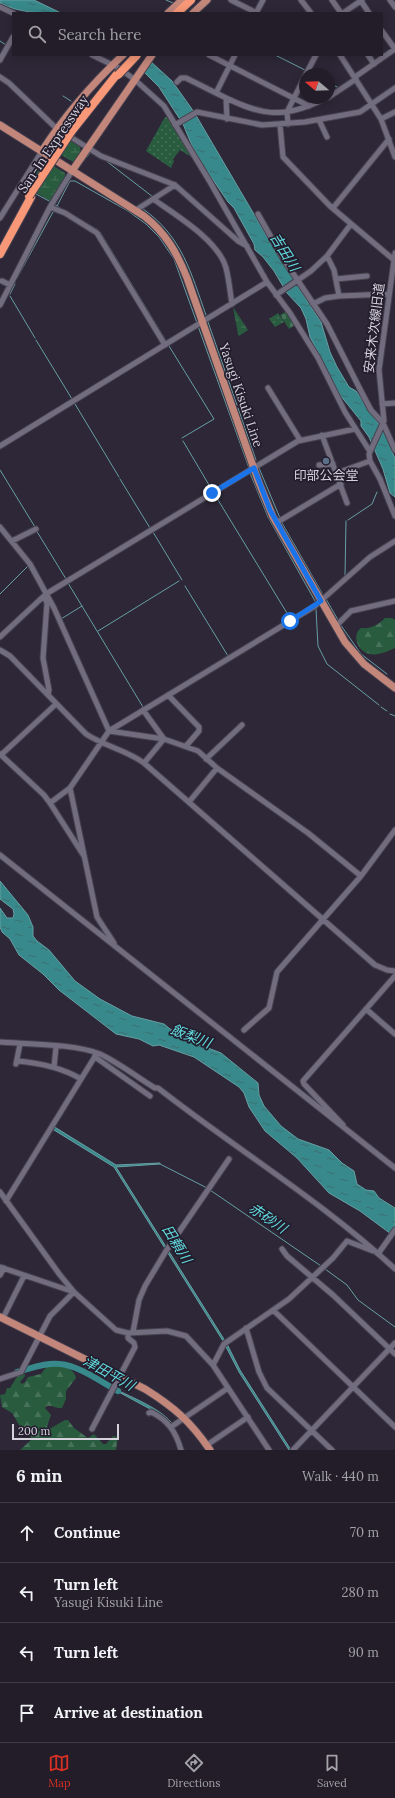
<!DOCTYPE html>
<html lang="en">
<head>
<meta charset="utf-8">
<style>
  body { margin:0; font-family:Lora,"Noto Sans JP",serif; background:#2e2a35; color:#f1f3f6 }
  .compass { position:absolute; left:299px; top:68px; width:36px; height:36px; border-radius:50%; background:#221d29; box-shadow:0 2px 10px #0003; rotate:289deg }
  .scale { position:absolute; left:12px; bottom:10px; width:107px; box-sizing:border-box; padding-left:4px; border:2px solid #d5d2dd; border-top:0; font-size:11px; line-height:14px; white-space:nowrap; color:#d5d2dd; -webkit-text-stroke:3px #231d2d; paint-order:stroke }
  .stop { position:absolute; width:12px; height:12px; margin:-9px; border:3px solid #1a73e8; border-radius:50%; background:#fff }
  .stop.end { background:#1a73e8; border-color:#fff; box-shadow:0 1px 4px #0008 }
  .list { margin:0; padding:0; list-style:none }
  h2 { display:flex; justify-content:space-between; align-items:center; height:52px; margin:0; padding:0 16px; font-size:17px }
  h2 small { font-size:13px; font-weight:400; color:#a2a2a8 }
  .list li { display:grid; grid-template-columns:26px 1fr auto; gap:12px; align-items:center; box-sizing:border-box; height:60px; padding:0 16px; border-top:1px solid #3f3b46 }
  .list b { display:block; font-size:15px; white-space:nowrap }
  .list p { margin:0; font-size:13px; white-space:nowrap; color:#a2a2a8 }
  .list em { font-size:13px; font-style:normal; color:#a2a2a8 }
  .icon { flex:none; width:22px; height:22px; fill:none; stroke:currentColor; stroke-width:2; stroke-linecap:round; stroke-linejoin:round }
  .map { position:relative; flex:none; width:395px; height:1450px; overflow:hidden }
  .search { position:absolute; background:#221d29; box-shadow:0 2px 10px #0003; left:12px; right:12px; top:12px; height:44px; display:flex; align-items:center; gap:10px; box-sizing:border-box; padding:0 14px; border-radius:0px; color:#a2a2a8; font-size:15px }
  .sheet { height:292px; background:#221d29 }
  nav { display:flex; justify-content:space-around; align-items:center; box-sizing:border-box; height:56px; border-top:1px solid #3f3b46; background:#221d29; font-size:11px; color:#a2a2a8 }
  nav a { display:grid; justify-items:center; gap:2px }
  nav .on { color:#d93025 }
  .map>svg:first-child { display:block }
  .grass { fill:url(#grass-dots) }
  .forest { fill:url(#forest-firs) }
  .wetland { fill:url(#wetland-marsh) }
  .cemetery { fill:url(#cemetery-stones) }
  .water { fill:url(#water-ripples); stroke:#679fa4 }
  .lines { fill:none; stroke-linecap:round; stroke-linejoin:round }
  .stream { stroke:#679fa4; stroke-width:1 }
  .river { stroke:#38898b; stroke-width:6 }
  .minor-casing { stroke:#474250; stroke-width:7 }
  .major-casing { stroke:#474250; stroke-width:9 }
  .highway-casing { stroke:#474250; stroke-width:10 }
  .minor { stroke:#726c7f; stroke-width:5 }
  .major { stroke:#c2867b; stroke-width:7 }
  .highway { stroke:#f89878; stroke-width:8 }
  .highway-bridge-casing { stroke:#474250; stroke-width:10; stroke-linecap:butt }
  .highway-bridge { stroke:#f89878; stroke-width:8 }
  .route { stroke:#1a73e8; stroke-width:5 }
  .service-dot { fill:#5c6f8a; stroke:#231d2d; stroke-width:1.5 }
  .labels { text-anchor:middle; dominant-baseline:central; stroke-width:3.5; stroke-linejoin:round; paint-order:stroke }
  .street-label { font-size:13px; fill:#d5d2dd; stroke:#231d2d }
  .poi-label { font-size:13px; fill:#d5d2dd; stroke:#231d2d }
  .water-label { font-size:14px; font-style:italic; fill:#61dadd; stroke:#231d2d }
</style>
</head>
<body>
<div class="map">
<svg width="395" height="1450" viewBox="0 0 395 1450">
  <defs>
    <pattern id="grass-dots" width="8" height="8" patternUnits="userSpaceOnUse"><rect width="8" height="8" fill="#295c3f"/><path d="M2 2h.1M6 6h.1" fill="none" stroke="#47725a" stroke-width="1.8" stroke-linecap="round"/></pattern>
    <pattern id="forest-firs" width="22" height="20" patternUnits="userSpaceOnUse"><rect width="22" height="20" fill="#295c3f"/><path d="M5 1l3.5 6h-7zM16 11l3.5 6h-7z" fill="#47725a"/></pattern>
    <pattern id="wetland-marsh" width="20" height="14" patternUnits="userSpaceOnUse"><rect width="20" height="14" fill="#295c3f"/><path d="M1 5h8M5 5V1M11 12h8M15 12V8" fill="none" stroke="#47725a"/></pattern>
    <pattern id="cemetery-stones" width="16" height="16" patternUnits="userSpaceOnUse"><rect width="16" height="16" fill="#295c3f"/><path d="M2 7V4a2 2 0 0 1 4 0v3zM10 15v-3a2 2 0 0 1 4 0v3z" fill="#47725a"/></pattern>
    <pattern id="water-ripples" width="26" height="14" patternUnits="userSpaceOnUse"><rect width="26" height="14" fill="#38898b"/><path d="M2 4q2-2 4 0t4 0M15 11q2-2 4 0t4 0" fill="none" stroke="#3b6f71"/></pattern>
  </defs>
  <rect width="100%" height="100%" fill="#2d2737"/>
  <path class="grass" d="M165 117 168 118 193 158 180 150 173 159 174 161 171 168 146 151Z
    M278 313 284 322 275 327 269 319Z"/>
  <path class="forest" d="M385 618H392L395 620V648C388 651 378 656 370 654 358 652 351 635 361 628 371 629 378 625 385 618Z
    M51 1365C60 1366 74 1367 76 1378L66 1391V1399L62 1408C57 1409 52 1405 47 1406L45 1408 51 1415 47 1426 48 1428H51L65 1420H68L74 1428 88 1438 94 1434 103 1444H106L113 1436 118 1437 116 1450H20L31 1440V1434L22 1430 12 1413 2 1407 0 1395 5 1394 7 1388H10L18 1375 25 1374V1376L20 1382 22 1384 25 1382 28 1377 41 1374 47 1366Z"/>
  <path class="wetland" d="M62 136 80 147 81 154 75 163 49 148 54 137Z
    M42 159 65 173V176L50 201 24 185 39 161Z
    M233 307 248 330 239 336 238 334Z"/>
  <path class="cemetery" d="M287 311 295 325 289 329 280 315Z"/>
  <path class="water" d="M0 0H34L61 13C39 13 19 13 0 3Z
    M149 60 172 81 194 112 282 262 321 322 330 352 337 367 349 387 356 391 386 435 395 459V497L390 493 383 469 369 437 361 426V421L340 395 310 337 306 319 301 308 287 293 274 271 263 257 255 250 254 244 234 208 228 202 205 168 193 148 183 124 159 87 142 70Z
    M0 881 28 915 33 927V936L37 941 49 950 75 981 100 999 132 1016 164 1024 170 1029 191 1039 200 1045 221 1053 258 1083 259 1095 264 1106 281 1126 298 1139 329 1150 342 1163 354 1171 357 1184 366 1190 374 1191 379 1198 395 1208V1228L391 1234 360 1211 329 1193 297 1158 265 1131 249 1107 244 1093 239 1087 194 1057 159 1045 153 1046 139 1039 116 1034 59 990 43 974 19 955 10 939 2 932 0 927V908L7 918H13L14 914 13 909 0 899Z
    M53 1126 116 1165 160 1163V1164L116 1167 227 1344 240 1370 291 1450H289L239 1372 223 1341 114 1167 54 1130 51 1128Z
    M115 1389C131 1397 164 1410 173 1425L152 1410 115 1390Z"/>
  <g class="lines">
    <path class="stream" d="M166 0 173 3
      M0 41 6 45
      M275 55 305 70
      M329 83 339 88
      M63 96 71 101
      M105 160 153 197
      M81 164 90 153
      M23 186 30 190
      M36 194 49 201
      M54 204 63 210
      M57 206 70 181H75L128 211 146 224 159 237 174 259 197 323
      M143 209C182 236 191 273 206 315
      M86 223 98 230
      M100 232 166 341
      M17 278 53 212
      M10 294 15 284
      M10 296 35 338
      M208 322 237 405
      M198 326 249 468
      M36 340 72 399
      M169 346 214 419 182 438
      M75 404 119 477
      M238 408 256 460
      M183 441 212 490
      M259 468 280 518
      M0 470 35 527
      M250 473 268 517 315 601
      M120 479 150 528
      M215 495 290 618
      M348 520 372 504 377 492
      M282 523 322 593
      M36 530 66 579
      M153 532 182 580
      M345 576 346 521
      M68 583 143 707
      M185 586 228 656
      M0 594 29 565
      M326 599 338 620
      M316 609 318 646 327 664 379 705
      M61 619 82 606
      M340 624 361 654 387 674
      M98 631 179 581
      M381 707 387 711
      M390 714 395 716
      M160 1164 207 1188
      M210 1190 321 1266
      M325 1269 347 1285 358 1300 395 1327"/>
    <path class="river" d="M17 1372C30 1369 46 1362 60 1364 80 1366 101 1382 118 1391"/>
    <defs>
      <path id="minor" d="M231 0 257 13
        M301 0 311 13
        M332 0 341 13
        M390 0 395 7
        M361 1 369 13
        M0 7 13 13
        M256 13 263 0
        M343 13 362 0
        M382 31 395 49
        M92 55 117 67 134 79 164 106 210 182 267 282 290 313 318 358 345 412 369 450
        M209 55 309 106
        M235 55 216 93C259 115 282 121 326 98
        M340 55 381 119 395 157
        M368 55 374 64
        M0 60 13 37
        M306 74 316 55
        M0 77 9 83 56 128 101 156 175 185 238 241 247 246
        M355 77 395 49
        M177 82 181 78H186L216 93
        M329 97 356 79
        M226 98 227 119
        M381 119 395 112
        M319 120 327 137
        M288 124 287 112 305 76
        M175 125 197 112 262 125 305 122 360 112 395 88
        M280 125 283 157 330 206 394 260
        M153 199C176 215 219 241 226 268 229 279 230 292 232 304
        M50 207 65 213 97 233 165 345
        M333 208 389 139
        M136 210 175 185
        M258 214 284 260 327 324 363 395 371 410 383 423 395 450
        M0 218 42 151
        M395 253 379 370 384 421 369 454 370 461 380 479 395 516
        M327 256 351 224
        M336 279 367 276
        M2 281 10 285
        M276 295 311 271 327 256 334 270 339 296 389 294
        M313 304 325 298 339 296
        M0 305 50 207 72 171
        M268 388 300 440
        M382 404 395 403
        M322 435 347 503
        M0 446 267 282
        M319 465 333 464
        M337 473 370 461
        M276 523 341 484
        M0 527 30 564 54 608 109 731 164 739 144 763
        M12 541 36 529
        M44 596 47 603 43 658 49 690 48 695
        M336 626 351 611 395 601
        M0 637 46 594 298 441 355 429
        M0 650 10 656 86 734C104 746 126 750 144 763L375 965 387 970 395 971
        M168 695 199 727V731L186 746
        M143 710 164 739 198 751 217 768 308 833 361 876
        M0 754 44 795 50 803
        M1 755 56 704
        M206 759 242 725
        M70 788 97 917 114 943
        M189 802 217 768
        M0 855 395 1168
        M84 856 50 803 70 788 109 731 315 606 370 557 395 541
        M366 1009 395 1034
        M244 1030 269 1008 277 972 361 876 395 830
        M0 1042C27 1044 77 1044 100 1054 119 1063 137 1077 155 1088H158C236 1149 323 1202 395 1269
        M95 1057 150 1096
        M17 1061C40 1063 61 1067 81 1079
        M16 1064 20 1044
        M54 1067 56 1047
        M343 1125 304 1084 303 1081 395 976
        M0 1192 60 1275 74 1292 116 1330 128 1333 167 1331 186 1336 213 1365 269 1450
        M6 1201 94 1058 96 1053
        M282 1249 287 1256 333 1295 395 1354
        M378 1254 395 1230
        M0 1267 74 1292
        M0 1275 4 1268
        M273 1310 395 1427
        M3 1318 24 1276
        M246 1328 259 1372 267 1388 332 1450
        M133 1332 139 1300 145 1286 166 1251 229 1159
        M213 1365 224 1344 289 1299 333 1258 347 1241 373 1251
        M0 1379 21 1372 50 1316 74 1292
        M149 1413 151 1412C168 1420 176 1432 181 1450
        M171 1427 228 1388
        M92 1429 135 1347 134 1343 128 1338V1333
        M207 1445 248 1417
        M293 1450 395 1343"/>
      <path id="major" d="M168 13 182 0
        M193 13 207 0
        M0 125 144 216C166 233 177 253 187 278L259 483 273 517 345 642 364 664 395 688
        M42 151C65 115 92 84 123 55
        M72 171 152 55
        M0 1317 145 1389C174 1407 191 1422 210 1450"/>
      <path id="highway" d="M177 13 191 0
        M71 132 117 74
        M0 254 31 197"/>
    </defs>
    <use href="#minor" class="minor-casing"/>
    <use href="#major" class="major-casing"/>
    <use href="#highway" class="highway-casing"/>
    <use href="#minor" class="minor"/>
    <use href="#major" class="major"/>
    <use href="#highway" class="highway"/>
    <defs>
      <path id="highway-bridge" d="M118 75 137 55
        M29 196 71 132"/>
    </defs>
    <use href="#highway-bridge" class="highway-bridge-casing"/>
    <use href="#highway-bridge" class="highway-bridge"/>
  </g>
  <g class="lines">
    <path class="route" d="M212 493 254 468 270 510 321 601 290 621"/>
  </g>
  <circle class="service-dot" cx="326" cy="461" r="4"/>
  <g class="labels">
    <g class="street-label">
      <text transform="translate(53 144) rotate(-56)">San-In Expressway</text>
      <text transform="translate(374 328) rotate(-83)">安来木次線旧道</text>
      <text transform="translate(241 395) rotate(71)">Yasugi Kisuki Line</text>
    </g>
    <g class="poi-label">
      <text x="326" y="475">印部公会堂</text>
    </g>
    <g class="water-label">
      <text transform="translate(285 252) rotate(58)">吉田川</text>
      <text transform="translate(191 1036) rotate(21)">飯梨川</text>
      <text transform="translate(268 1218) rotate(34)">赤砂川</text>
      <text transform="translate(177 1244) rotate(58)">田頼川</text>
      <text transform="translate(109 1373) rotate(29)">津田平川</text>
    </g>
  </g>
</svg>
<svg class="compass" viewBox="-18 -18 36 36"><path d="M0-13l5 13h-10z" fill="#e53935"/><path d="M0 13l5-13h-10z" fill="#a2a2a8"/></svg>
<div class="scale">200 m</div>
<div class="stop" style="left:290px;top:621px"></div>
<div class="stop end" style="left:212px;top:493px"></div>
<div class="search"><svg class="icon" aria-label="search" viewBox="0 0 24 24"><circle cx="10" cy="10" r="6"/><path d="M15 15l6 6"/></svg>Search here</div>
</div>
<section class="sheet">
<h2>6 min<small>Walk · 440 m</small></h2>
<ul class="list">
<li><svg class="icon" aria-label="ahead" viewBox="0 0 24 24"><path d="M12 20V5M6 11l6-6 6 6"/></svg><div><b>Continue</b></div><em>70 m</em></li>
<li><svg class="icon" aria-label="left" viewBox="0 0 24 24"><path d="M17 20v-9H6M10 6l-5 5 5 5"/></svg><div><b>Turn left</b><p>Yasugi Kisuki Line</p></div><em>280 m</em></li>
<li><svg class="icon" aria-label="left" viewBox="0 0 24 24"><path d="M17 20v-9H6M10 6l-5 5 5 5"/></svg><div><b>Turn left</b></div><em>90 m</em></li>
<li><svg class="icon" aria-label="arrive" viewBox="0 0 24 24"><path d="M6 21V4h12l-3 4 3 4H6"/></svg><div><b>Arrive at destination</b></div></li>
</ul>
</section>
<nav>
<a class="on"><svg class="icon" aria-label="map" viewBox="0 0 24 24"><path d="M3 6l6-2 6 2 6-2v14l-6 2-6-2-6 2zM9 4v14M15 6v14"/></svg>Map</a>
<a><svg class="icon" aria-label="directions" viewBox="0 0 24 24"><path d="M12 3l9 9-9 9-9-9zM9 14v-3h6M13 9l2 2-2 2"/></svg>Directions</a>
<a><svg class="icon" aria-label="saved" viewBox="0 0 24 24"><path d="M7 4h10v16l-5-4-5 4z"/></svg>Saved</a>
</nav>
</body>
</html>
